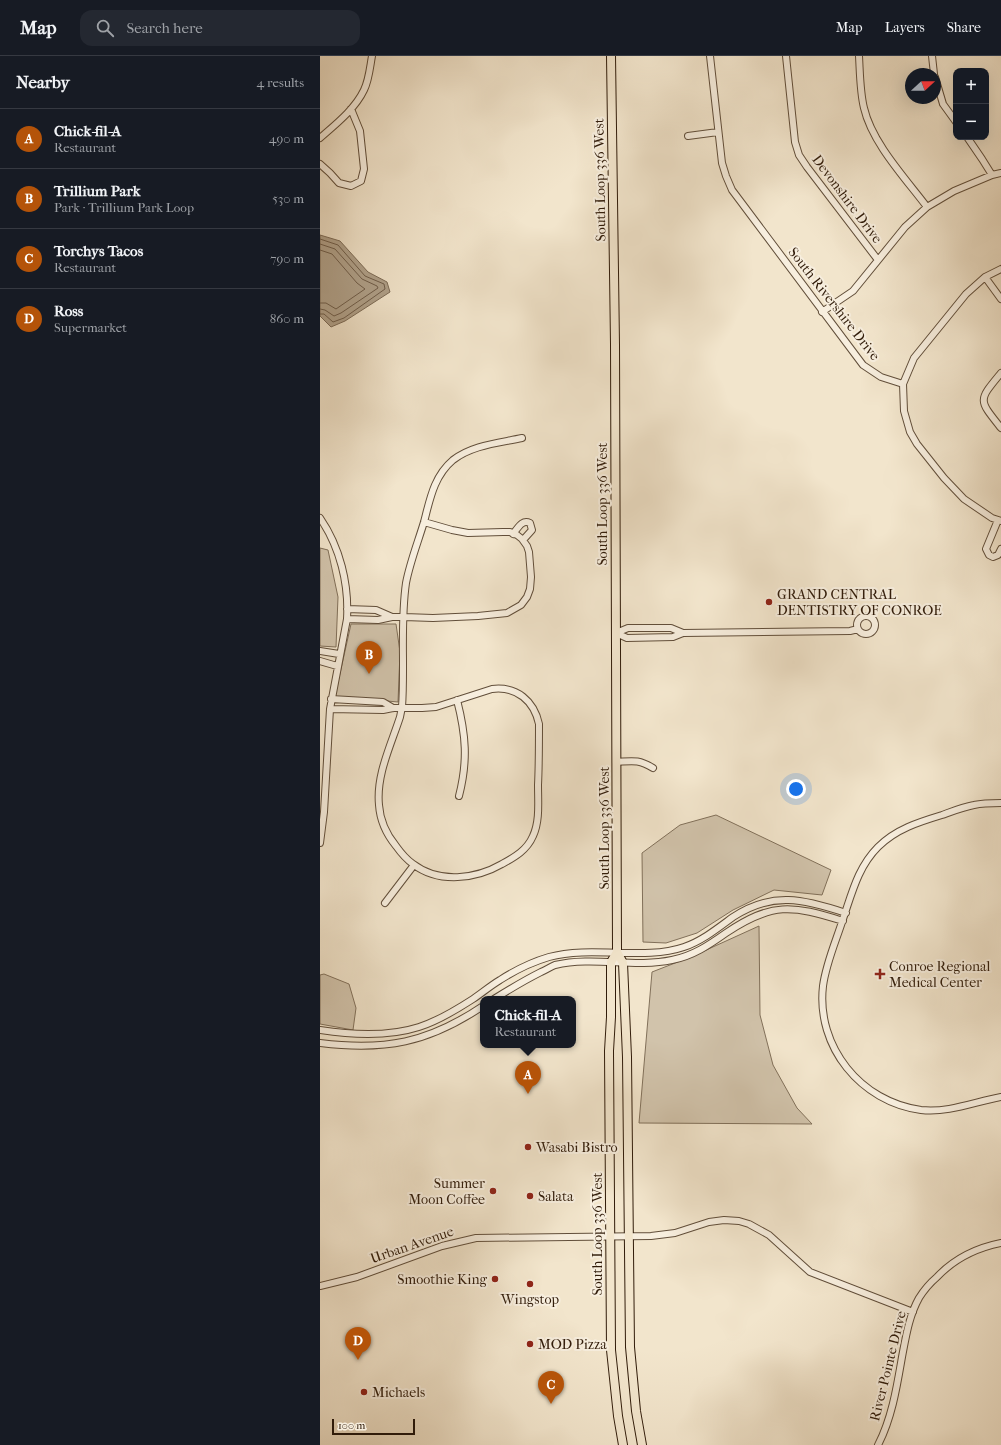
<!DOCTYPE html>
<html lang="en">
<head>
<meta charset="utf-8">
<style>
  body { margin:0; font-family:"IM FELL French Canon",serif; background:#242831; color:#f1f3f6 }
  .controls { position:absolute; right:12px; top:12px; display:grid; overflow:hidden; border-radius:8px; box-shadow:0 4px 16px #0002 }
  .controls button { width:36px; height:36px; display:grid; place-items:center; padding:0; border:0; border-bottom:1px solid #363941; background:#171b24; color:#f1f3f6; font:20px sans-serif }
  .compass { position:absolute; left:585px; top:12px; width:36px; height:36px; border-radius:50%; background:#171b24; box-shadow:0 4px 16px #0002; rotate:69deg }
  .scale { position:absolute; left:12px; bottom:10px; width:83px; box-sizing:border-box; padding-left:4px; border:2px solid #311c0a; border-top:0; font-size:11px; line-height:14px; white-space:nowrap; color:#311c0a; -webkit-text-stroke:3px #f7eede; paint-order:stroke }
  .you { position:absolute; left:476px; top:733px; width:14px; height:14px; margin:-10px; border:3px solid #fff; border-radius:50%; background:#1a73e8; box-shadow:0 0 0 6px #1a73e833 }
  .badge { display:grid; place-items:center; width:26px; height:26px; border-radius:50%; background:#b45309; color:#fff; font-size:13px; font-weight:700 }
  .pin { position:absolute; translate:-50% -33px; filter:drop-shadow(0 1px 2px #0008) }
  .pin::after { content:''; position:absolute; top:21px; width:14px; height:12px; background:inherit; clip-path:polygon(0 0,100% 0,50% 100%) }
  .popup { position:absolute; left:160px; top:940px; width:96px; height:52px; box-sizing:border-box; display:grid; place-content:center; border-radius:8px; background:#171b24; filter:drop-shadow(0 1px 3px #0005); font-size:13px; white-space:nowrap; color:#9ea1a6 }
  .popup b { font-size:15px; color:#f1f3f6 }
  .popup::after { content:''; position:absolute; left:50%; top:100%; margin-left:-8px; border:8px solid transparent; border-top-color:#171b24 }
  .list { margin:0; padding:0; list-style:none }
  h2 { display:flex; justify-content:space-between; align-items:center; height:52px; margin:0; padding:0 16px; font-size:17px }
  h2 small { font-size:13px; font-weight:400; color:#9ea1a6 }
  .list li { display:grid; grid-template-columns:26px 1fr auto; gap:12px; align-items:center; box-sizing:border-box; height:60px; padding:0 16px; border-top:1px solid #363941 }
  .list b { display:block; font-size:15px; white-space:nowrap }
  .list p { margin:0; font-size:13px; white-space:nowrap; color:#9ea1a6 }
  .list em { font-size:13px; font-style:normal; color:#9ea1a6 }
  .icon { flex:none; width:22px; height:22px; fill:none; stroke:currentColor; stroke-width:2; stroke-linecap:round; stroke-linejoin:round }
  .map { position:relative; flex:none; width:681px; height:1389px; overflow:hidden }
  header { display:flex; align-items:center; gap:24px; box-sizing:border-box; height:56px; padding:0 20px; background:#171b24; border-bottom:1px solid #363941 }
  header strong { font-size:19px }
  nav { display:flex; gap:22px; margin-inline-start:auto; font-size:14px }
  .search { width:280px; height:36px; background:#242831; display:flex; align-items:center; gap:10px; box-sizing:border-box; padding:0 14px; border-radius:12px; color:#9ea1a6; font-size:15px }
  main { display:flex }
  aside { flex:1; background:#171b24 }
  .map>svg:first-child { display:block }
  .green { fill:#d1c3ab; stroke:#81705a }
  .water { fill:#b0a18a; stroke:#7d6c57 }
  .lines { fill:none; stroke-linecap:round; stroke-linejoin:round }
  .shore { stroke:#705e4a; stroke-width:1 }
  .minor-casing { stroke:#614e3a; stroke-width:8 }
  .major-casing { stroke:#311c0a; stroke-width:10 }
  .minor { stroke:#f7eede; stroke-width:6 }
  .major { stroke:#f2e5cc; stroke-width:8 }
  .poi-dot { fill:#8f2418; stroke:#f7eede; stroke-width:1.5 }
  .labels { text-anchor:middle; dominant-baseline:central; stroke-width:4; stroke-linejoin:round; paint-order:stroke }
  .street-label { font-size:14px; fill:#311c0a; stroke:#f7eede }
  .poi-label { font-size:14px; fill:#311c0a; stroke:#f7eede; text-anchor:start }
</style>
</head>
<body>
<header>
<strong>Map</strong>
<div class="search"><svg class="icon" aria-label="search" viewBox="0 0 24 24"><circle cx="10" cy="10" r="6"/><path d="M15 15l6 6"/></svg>Search here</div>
<nav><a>Map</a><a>Layers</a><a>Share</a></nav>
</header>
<main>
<aside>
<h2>Nearby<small>4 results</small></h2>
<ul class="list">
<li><span class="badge">A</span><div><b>Chick-fil-A</b><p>Restaurant</p></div><em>490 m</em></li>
<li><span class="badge">B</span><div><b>Trillium Park</b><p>Park · Trillium Park Loop</p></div><em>530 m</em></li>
<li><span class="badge">C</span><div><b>Torchys Tacos</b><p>Restaurant</p></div><em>790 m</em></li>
<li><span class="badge">D</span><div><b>Ross</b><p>Supermarket</p></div><em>860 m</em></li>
</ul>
</aside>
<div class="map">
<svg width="681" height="1389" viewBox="0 0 681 1389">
  <rect width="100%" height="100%" fill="#f2e5cc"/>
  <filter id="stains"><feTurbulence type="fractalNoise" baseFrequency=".005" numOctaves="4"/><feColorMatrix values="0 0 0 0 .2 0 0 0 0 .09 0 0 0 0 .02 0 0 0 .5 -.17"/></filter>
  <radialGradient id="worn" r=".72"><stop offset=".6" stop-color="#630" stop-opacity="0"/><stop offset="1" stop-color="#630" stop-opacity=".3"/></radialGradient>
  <path class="green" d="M0 492 8 494 18 541 16 591 0 590Z
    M31 568H76L80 596 78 646 15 640Z
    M396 759 511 814 502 839 454 834 413 854 377 877 346 887 323 886 322 797 360 769Z
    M439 870 440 959 453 1009 477 1052 492 1068 319 1067 332 916 373 900Z
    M4 918 29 928 36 952 33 974 0 968V919Z"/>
  <path class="water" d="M0 179 20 185 48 216 67 226 70 236 25 265 11 271 0 260Z"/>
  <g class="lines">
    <path class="shore" d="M0 183 18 189 45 220 64 228 65 233 24 262 13 266 4 258H0
      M0 188 15 193 42 223 57 230 58 232 21 257 14 260 5 254 0 253
      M0 194 12 198 37 227 45 233 16 253 6 247H0"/>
    <defs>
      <path id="minor" d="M390 0 402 107 406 120 412 134 543 309 561 321 583 328
        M466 0 475 86 479 99 487 111 558 204
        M539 0C540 17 540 36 544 52 552 87 586 123 607 151
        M612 0 614 18
        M615 21 623 48 636 66
        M368 80 398 76
        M647 81 662 103 672 119
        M0 82C16 68 35 53 44 34 49 24 50 11 52 0
        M0 108 10 117 19 127 31 130 41 125 44 113 40 75 31 53
        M681 213 665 221 646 238 594 302 583 328 584 355 590 376 597 388 624 422 644 443 672 462 681 465
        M665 221 681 243
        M502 256 533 235 585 171 607 151 634 135 672 119 681 117
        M681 317C658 345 658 343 681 372
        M0 462C20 491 29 528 27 563L10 653 4 756 0 787
        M678 464 666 493 669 499 673 501 678 499 681 493
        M193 478C198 472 202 463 210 467L212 474 203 484
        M27 553 56 554 72 561H84L113 562 158 560 187 557 201 549 207 541 210 533 211 521 209 496 207 490 202 483 197 479 190 476H183L148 477 132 474 104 466
        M537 569a9 9 0 1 1 18 0a9 9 0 1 1-18 0Z
        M27 563 58 564 72 561
        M296 577 307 582 353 581 363 577 530 575 538 573
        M296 577 308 572H351L363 577
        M0 595 19 598
        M0 605 17 610
        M11 643 63 646 73 652
        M137 644C146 679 148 705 139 740
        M10 653 63 654 73 652H102L116 651 172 633C197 630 214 645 219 668 219 689 219 709 218 729 218 746 220 765 213 780 207 794 195 801 182 808 156 823 119 828 93 808 86 803 81 797 76 790 67 779 60 764 59 749 56 719 71 689 80 661L82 651C85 610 80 568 86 527 90 506 98 486 104 466 110 443 114 420 133 404 152 389 179 387 202 382
        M296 706C313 705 318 703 333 712
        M681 747C672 747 663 747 654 749 643 751 633 755 622 759 599 766 576 773 558 791 538 811 532 837 523 863 516 885 506 907 503 930 496 991 541 1046 601 1054 629 1057 654 1046 681 1041
        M65 847 94 809
        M174 943C190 933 205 924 221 916 226 914 230 911 235 909 274 900 314 912 352 904 373 900 389 889 406 877 452 846 472 849 523 865
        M0 974C32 979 68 981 99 971 118 965 136 954 153 943 162 937 170 930 180 924 194 915 212 906 229 901 273 889 323 905 364 891 382 885 398 872 413 861 452 835 484 843 526 857
        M0 987C65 995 108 987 163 950
        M0 1230 37 1221 122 1190 156 1182 331 1180 355 1177 389 1166 404 1164 419 1165 429 1168 449 1179 490 1216 593 1256
        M558 1389C572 1362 577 1330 582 1301 586 1280 589 1260 599 1242 604 1234 610 1227 617 1221 635 1202 656 1192 681 1187"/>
      <path id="major" d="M291 0 295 288 297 896 303 907 307 1001 310 1291 316 1355 322 1389
        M297 896 291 906V961L289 995 291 1294 298 1360 303 1389"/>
    </defs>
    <use href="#minor" class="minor-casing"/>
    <use href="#major" class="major-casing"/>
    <use href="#minor" class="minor"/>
    <use href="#major" class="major"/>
  </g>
  <g class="poi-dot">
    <circle cx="449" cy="546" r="4"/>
    <path d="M558 912h4v4h4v4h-4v4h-4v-4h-4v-4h4z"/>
    <circle cx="208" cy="1091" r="4"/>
    <circle cx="173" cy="1135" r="4"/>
    <circle cx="210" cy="1140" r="4"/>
    <circle cx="175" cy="1223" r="4"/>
    <circle cx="210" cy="1228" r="4"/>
    <circle cx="210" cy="1288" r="4"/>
    <circle cx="44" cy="1336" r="4"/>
  </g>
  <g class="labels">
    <g class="street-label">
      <text transform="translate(280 124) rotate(-91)">South Loop 336 West</text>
      <text transform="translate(527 143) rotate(53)">Devonshire Drive</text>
      <text transform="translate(514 248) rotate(52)">South Rivershire Drive</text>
      <text transform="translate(282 448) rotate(-90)">South Loop 336 West</text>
      <text transform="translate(284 772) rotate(-90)">South Loop 336 West</text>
      <text transform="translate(277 1178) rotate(-90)">South Loop 336 West</text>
      <text transform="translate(92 1189) rotate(-19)">Urban Avenue</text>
      <text transform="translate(568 1310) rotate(-76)">River Pointe Drive</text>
    </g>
    <g class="poi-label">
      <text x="457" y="538">GRAND CENTRAL<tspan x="457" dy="16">DENTISTRY OF CONROE</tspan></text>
      <text x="569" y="910">Conroe Regional<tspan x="569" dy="16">Medical Center</tspan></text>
      <text x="216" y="1091">Wasabi Bistro</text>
      <text x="165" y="1127" text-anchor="end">Summer<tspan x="165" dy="16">Moon Coffee</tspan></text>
      <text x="218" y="1140">Salata</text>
      <text x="167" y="1223" text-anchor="end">Smoothie King</text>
      <text x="210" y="1243" text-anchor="middle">Wingstop</text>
      <text x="218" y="1288">MOD Pizza</text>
      <text x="52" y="1336">Michaels</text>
    </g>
  </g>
  <rect width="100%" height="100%" filter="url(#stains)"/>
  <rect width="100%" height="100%" fill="url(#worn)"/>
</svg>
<div class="controls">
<button>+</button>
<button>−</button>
</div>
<svg class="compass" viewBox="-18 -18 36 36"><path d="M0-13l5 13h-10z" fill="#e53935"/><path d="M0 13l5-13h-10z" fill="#9ea1a6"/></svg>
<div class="scale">100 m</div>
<div class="you"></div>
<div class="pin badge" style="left:208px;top:1038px">A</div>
<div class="popup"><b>Chick-fil-A</b>Restaurant</div>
<div class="pin badge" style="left:49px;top:618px">B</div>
<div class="pin badge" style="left:231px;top:1348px">C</div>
<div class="pin badge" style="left:38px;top:1304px">D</div>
</div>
</main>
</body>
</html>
